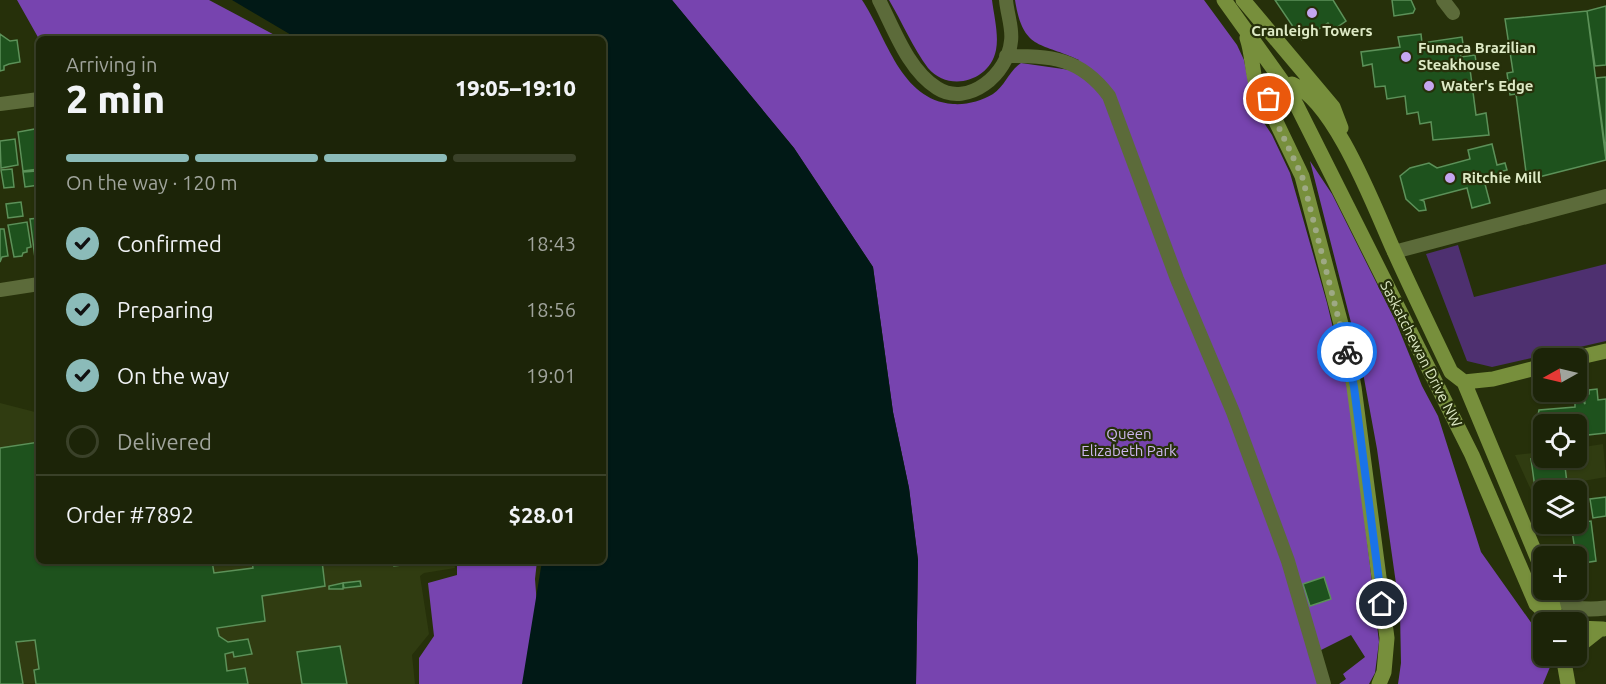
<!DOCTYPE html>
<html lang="en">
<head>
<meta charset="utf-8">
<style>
  :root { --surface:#1c2408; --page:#252c12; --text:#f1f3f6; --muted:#a0a49c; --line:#3a4129; --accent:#8bbbb9 }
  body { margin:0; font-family:Ubuntu,sans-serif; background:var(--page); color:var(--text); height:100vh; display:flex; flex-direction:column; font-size:22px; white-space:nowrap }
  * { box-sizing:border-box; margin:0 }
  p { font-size:20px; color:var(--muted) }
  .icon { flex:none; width:33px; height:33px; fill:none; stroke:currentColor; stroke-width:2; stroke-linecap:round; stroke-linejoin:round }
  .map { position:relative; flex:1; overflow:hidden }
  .details { position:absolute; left:36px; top:36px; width:570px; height:528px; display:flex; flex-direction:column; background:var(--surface); border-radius:9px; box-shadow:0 2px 4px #0004,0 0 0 2px var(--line) }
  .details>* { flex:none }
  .needle { width:39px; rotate:262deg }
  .tools { position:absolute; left:1533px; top:348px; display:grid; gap:12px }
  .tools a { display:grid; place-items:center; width:54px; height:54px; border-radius:9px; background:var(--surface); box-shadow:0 2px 4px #0004,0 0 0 2px var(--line); font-size:30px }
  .pin { position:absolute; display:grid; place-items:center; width:51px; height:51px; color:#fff; margin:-26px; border:3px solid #fff; border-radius:50%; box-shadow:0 2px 6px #0007 }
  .courier { position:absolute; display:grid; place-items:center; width:60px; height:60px; margin:-30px; border:4px solid #1a73e8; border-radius:50%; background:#fff; color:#222; box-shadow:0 2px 8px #0007 }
  .head em { font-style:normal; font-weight:800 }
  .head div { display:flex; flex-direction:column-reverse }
  .head { display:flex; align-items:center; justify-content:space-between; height:102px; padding:0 30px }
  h1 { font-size:39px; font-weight:800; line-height:45px }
  .bar { display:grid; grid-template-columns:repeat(4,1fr); gap:9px 6px; align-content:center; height:72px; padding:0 30px }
  .bar i { height:8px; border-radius:4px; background:var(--line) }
  .bar .current { background:var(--accent) }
  .bar p { grid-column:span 4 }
  .line { display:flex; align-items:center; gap:15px; padding:0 30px; border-top:2px solid var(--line) }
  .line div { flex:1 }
  ol { padding:0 30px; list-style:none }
  li { display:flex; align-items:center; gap:18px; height:66px }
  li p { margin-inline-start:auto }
  li .icon { padding:6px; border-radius:50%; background:var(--accent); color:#111; stroke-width:4 }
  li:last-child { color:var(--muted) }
  li i { width:33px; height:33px; border:3px solid var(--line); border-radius:50% }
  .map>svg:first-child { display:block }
  .built { fill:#303c11 }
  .green { fill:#4e3070 }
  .forest { fill:#7744af }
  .water { fill:#011916 }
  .building { fill:#1e521d; stroke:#5c9159; stroke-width:1.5 }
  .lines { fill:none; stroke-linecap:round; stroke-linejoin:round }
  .minor { stroke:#5c6b3a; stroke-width:14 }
  .tertiary { stroke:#5c6b3a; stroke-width:15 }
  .secondary { stroke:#778f3c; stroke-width:15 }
  .done { stroke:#9ea984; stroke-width:6; stroke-dasharray:0 10.8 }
  .route { stroke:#1a73e8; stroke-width:8 }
  .poi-dot { fill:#c5a6f0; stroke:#26300a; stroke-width:2 }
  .labels { text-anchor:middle; stroke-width:4.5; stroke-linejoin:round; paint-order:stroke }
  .poi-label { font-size:15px; font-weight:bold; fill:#deeac6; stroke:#26300a; text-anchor:start }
  .street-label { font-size:15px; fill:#deeac6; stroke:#26300a }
  .park-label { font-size:15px; fill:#cdb7ed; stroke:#26300a }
</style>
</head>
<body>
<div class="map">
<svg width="1606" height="684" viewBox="0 0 1606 684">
  <rect width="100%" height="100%" fill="#26300a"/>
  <path class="built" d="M0,403L35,412L39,410V561H454L455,568L424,573L420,576L429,634L412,655L415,684H0Z
    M1603,444L1606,477L1531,490L1515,455L1543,452L1544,458H1576L1577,448Z"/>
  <path class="green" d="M1458,245L1474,297L1606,264V341L1492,367L1467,361L1426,254Z"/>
  <path class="forest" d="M17,0H209L282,39H39Z
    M672,0H862C887,37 900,100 953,104C967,105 981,101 993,94C1005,86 1009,71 1021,63L1070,70L1079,60C1041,42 1023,51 1015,0H1204L1237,45L1244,60L1253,106L1272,135L1290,173L1327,303L1351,404L1379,642L1375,673L1369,684H1339L1346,679L1343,674L1365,657L1351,635L1315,653L1324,684H916L918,560L909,488L893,412L873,267L794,148Z
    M889,0H992C994,16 999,35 996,50C990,81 949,93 928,68C913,48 902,22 889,0Z
    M1310,161L1332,194L1396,322L1422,386L1438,416L1481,552L1542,638L1544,656H1547L1550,667L1543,684H1398L1401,663L1400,612L1377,449L1361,362Z
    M457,561H537L535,579L537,606L523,684H419V658L434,636L428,583L457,575Z"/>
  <path class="water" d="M232,0H672L794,148L873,267L893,412L909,488L918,560L916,684H522L542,561H603V39H298Z"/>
  <path class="building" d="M1275,0H1333L1346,21L1333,30L1328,23L1302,40Z
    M1392,0H1411L1415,9L1413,13L1394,16Z
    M1606,6V65L1595,66L1587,11Z
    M1587,11L1606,160L1527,180L1516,94L1510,95L1507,73L1513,72L1505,19Z
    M0,34L10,41L17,40L20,62L9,64L4,66V70L0,71Z
    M1421,34L1422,43L1462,37L1464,51H1460L1461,57L1475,55L1477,68L1470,69L1476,115L1486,113L1489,135L1433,140L1431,122L1420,124L1418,112L1407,114L1405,96L1387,99L1385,86L1375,87L1372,64L1363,66L1361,52L1400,47L1398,37Z
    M1606,77V154L1596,78Z
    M35,129L39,169L23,171L18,132Z
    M15,139L18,165L1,168L0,141Z
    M1492,144L1497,165L1505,163L1507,170L1499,172L1501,180L1485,184L1490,203L1472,208L1467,188L1421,200L1424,201L1426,210L1419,211L1406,199L1400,176L1410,168L1429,163L1437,168L1470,159L1468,150Z
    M12,169L14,187L4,188L1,170Z
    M37,171L39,185L25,187L23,172Z
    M21,202L23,216L8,218L6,204Z
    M39,218V258H35L30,219Z
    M27,222L31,247L27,248V252L23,253L22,256L14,257L8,225Z
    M0,229H4L8,256L2,257L0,262Z
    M1597,389L1598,400L1606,399V433L1588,435V438L1579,440L1576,424H1544L1543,442L1536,426L1539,410L1575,407V401H1583L1585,404L1584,395L1589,394V390Z
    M39,442V561H212L214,573L253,568L252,561H322L325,586L262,596L265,621L217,628L219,636L228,642L248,639L252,654L234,657L233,652L225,654L227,671L245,668L248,684H36L34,670L39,669L35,640L16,642L23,684H0V448Z
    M1544,457L1564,458L1567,483L1535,488L1531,459Z
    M1580,497L1581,506L1577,507L1576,516V498Z
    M1606,497V516L1593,518L1590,499Z
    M1591,521L1596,561L1577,564L1571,524Z
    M394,561H436L394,566Z
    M1324,577L1331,599L1310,606L1303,584Z
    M360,581L361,586L344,588L343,583Z
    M343,583V589H329V586Z
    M340,646L347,684H302L297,652Z"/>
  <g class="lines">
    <path class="minor" d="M879,0C894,29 908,70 937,88C968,108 1008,74 1011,41C1013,29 1007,13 1006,0
      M1443,0L1453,13
      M1006,56C1051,56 1080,57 1109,96L1177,279L1233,412L1288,561L1324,684
      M0,104L39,99
      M1394,252L1606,196
      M0,290L39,284"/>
    <path class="tertiary" d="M1551,590C1566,609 1582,611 1606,608"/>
    <path class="secondary" d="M1224,0L1285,85L1297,106L1472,455L1536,604L1556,622
      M1243,0L1333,107L1341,128
      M1247,38C1255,61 1250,89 1269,107
      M1576,358L1606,351
      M1464,382L1493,379L1544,366
      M1549,590L1557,622
      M1576,628L1603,629
      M1576,648L1600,629
      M1563,656L1568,684
      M1379,684L1384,672L1387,638L1354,387L1346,343L1302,176L1269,107V99L1277,88L1292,84C1335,101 1375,209 1394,251C1412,291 1432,332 1451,372L1464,382L1544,574"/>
  </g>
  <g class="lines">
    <path class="done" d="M1269,99V107L1302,176L1347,352"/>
    <path class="route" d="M1347,352L1354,387L1382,604"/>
  </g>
  <g class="poi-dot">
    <circle cx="1312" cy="13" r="6"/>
    <circle cx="1406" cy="57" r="6"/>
    <circle cx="1429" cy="86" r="6"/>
    <circle cx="1450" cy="178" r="6"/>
  </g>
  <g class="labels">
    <g class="poi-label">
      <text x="1312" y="36" text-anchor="middle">Cranleigh Towers</text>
      <text x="1418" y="53">Fumaca Brazilian<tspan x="1418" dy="17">Steakhouse</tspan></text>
      <text x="1441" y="91">Water's Edge</text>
      <text x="1462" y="183">Ritchie Mill</text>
    </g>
    <g class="street-label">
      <text transform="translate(1421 354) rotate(63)" y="5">Saskatchewan Drive NW</text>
    </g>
    <g class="park-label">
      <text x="1129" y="439">Queen<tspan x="1129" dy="17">Elizabeth Park</tspan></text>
    </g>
  </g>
</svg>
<div class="tools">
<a><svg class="needle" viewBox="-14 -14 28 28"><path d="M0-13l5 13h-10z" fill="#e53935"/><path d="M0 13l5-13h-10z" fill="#a0a49c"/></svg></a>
<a><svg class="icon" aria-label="locate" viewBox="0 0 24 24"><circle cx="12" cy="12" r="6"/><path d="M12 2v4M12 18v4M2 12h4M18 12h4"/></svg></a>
<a><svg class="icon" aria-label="layers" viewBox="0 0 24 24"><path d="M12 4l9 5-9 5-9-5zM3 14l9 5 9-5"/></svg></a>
<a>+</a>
<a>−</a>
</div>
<div class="pin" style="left:1269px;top:99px;background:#ea580c"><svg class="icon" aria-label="bag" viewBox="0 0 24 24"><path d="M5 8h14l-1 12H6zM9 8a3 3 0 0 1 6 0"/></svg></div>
<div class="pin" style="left:1382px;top:604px;background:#1f2937"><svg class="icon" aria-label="home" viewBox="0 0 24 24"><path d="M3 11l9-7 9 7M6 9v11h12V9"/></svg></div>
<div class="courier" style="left:1347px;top:352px"><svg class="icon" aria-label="bike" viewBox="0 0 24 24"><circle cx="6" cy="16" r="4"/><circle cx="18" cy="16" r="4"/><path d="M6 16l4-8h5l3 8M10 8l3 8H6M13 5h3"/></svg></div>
<section class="details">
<div class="head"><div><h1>2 min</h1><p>Arriving in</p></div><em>19:05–19:10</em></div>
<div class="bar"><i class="current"></i><i class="current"></i><i class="current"></i><i></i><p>On the way · 120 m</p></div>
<ol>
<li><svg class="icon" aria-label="check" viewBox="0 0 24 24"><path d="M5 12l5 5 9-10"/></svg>Confirmed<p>18:43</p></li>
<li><svg class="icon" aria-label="check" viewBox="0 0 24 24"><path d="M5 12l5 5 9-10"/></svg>Preparing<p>18:56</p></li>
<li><svg class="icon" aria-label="check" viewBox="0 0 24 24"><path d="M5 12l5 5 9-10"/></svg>On the way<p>19:01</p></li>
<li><i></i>Delivered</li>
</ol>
<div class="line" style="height:78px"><div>Order #7892</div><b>$28.01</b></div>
</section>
</div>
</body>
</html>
